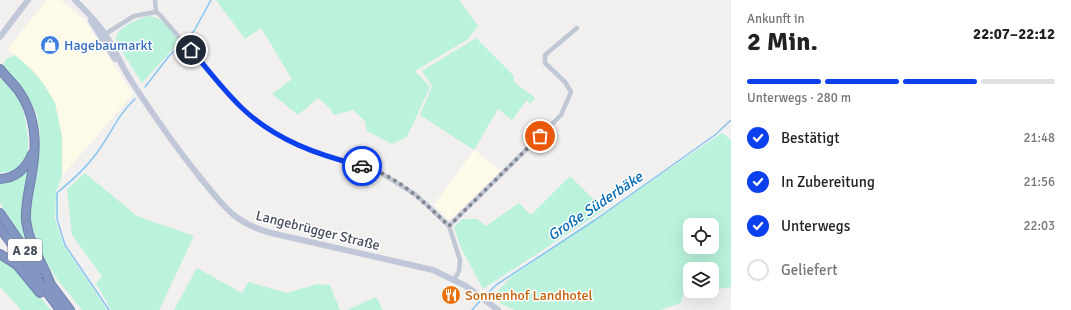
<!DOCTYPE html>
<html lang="de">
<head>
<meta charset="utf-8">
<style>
  :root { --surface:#fff; --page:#f2f2f2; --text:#222; --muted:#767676; --line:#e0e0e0; --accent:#0c40ee }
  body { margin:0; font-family:Signika,sans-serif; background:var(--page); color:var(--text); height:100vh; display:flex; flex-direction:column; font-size:15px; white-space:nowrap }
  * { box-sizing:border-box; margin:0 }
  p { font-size:13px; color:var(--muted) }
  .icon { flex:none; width:22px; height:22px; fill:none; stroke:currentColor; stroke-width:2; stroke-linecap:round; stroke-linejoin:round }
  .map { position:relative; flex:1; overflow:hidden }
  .side { display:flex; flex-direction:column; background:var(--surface); width:340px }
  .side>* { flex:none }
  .fabs { position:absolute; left:683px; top:218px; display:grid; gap:8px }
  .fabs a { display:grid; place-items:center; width:36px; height:36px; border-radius:8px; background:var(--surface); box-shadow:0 4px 16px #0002; font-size:20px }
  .pin { position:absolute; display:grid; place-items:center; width:34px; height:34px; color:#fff; margin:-17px; border:2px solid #fff; border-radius:50%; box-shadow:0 1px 4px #0007 }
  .courier { position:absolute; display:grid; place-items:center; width:40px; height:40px; margin:-20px; border:3px solid #0c40ee; border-radius:50%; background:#fff; color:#222; box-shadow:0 1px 5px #0007 }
  .head em { font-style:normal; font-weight:700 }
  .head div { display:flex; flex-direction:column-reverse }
  .head { display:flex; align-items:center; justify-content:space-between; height:68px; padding:0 16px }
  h1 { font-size:26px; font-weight:700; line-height:30px }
  .bar { display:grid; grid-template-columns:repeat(4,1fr); gap:6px 4px; align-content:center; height:48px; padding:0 16px }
  .bar i { height:5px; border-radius:3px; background:var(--line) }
  .bar .selected { background:var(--accent) }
  .bar p { grid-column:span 4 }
  ol { padding:0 16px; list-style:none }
  li { display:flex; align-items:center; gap:12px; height:44px }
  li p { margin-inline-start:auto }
  li .icon { padding:4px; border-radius:50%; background:var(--accent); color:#fff; stroke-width:4 }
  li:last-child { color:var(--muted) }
  li i { width:22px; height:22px; border:2px solid var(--line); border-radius:50% }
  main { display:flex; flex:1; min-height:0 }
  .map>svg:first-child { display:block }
  .commercial { fill:#fdfbe7 }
  .green { fill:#baf2db; fill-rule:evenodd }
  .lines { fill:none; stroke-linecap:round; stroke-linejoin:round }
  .stream { stroke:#84c5f2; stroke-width:1.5 }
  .highway-casing { stroke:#6e7fad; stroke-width:10 }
  .street { stroke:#c1c8d5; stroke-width:4.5 }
  .secondary { stroke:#c0c7d9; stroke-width:6 }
  .highway { stroke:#8395c1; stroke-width:8 }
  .done { stroke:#828691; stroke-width:4; stroke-dasharray:0 7.2 }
  .route { stroke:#0c40ee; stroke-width:5 }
  .labels { text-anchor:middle; stroke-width:3; stroke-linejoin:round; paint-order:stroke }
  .shield { fill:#fff; stroke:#7e828e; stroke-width:1 }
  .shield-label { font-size:13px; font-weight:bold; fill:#464d5e }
  .shop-label { font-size:14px; fill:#366cbe; stroke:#fff; text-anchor:start }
  .street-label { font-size:14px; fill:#464d5e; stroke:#fff }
  .food-label { font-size:14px; fill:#c56008; stroke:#fff; text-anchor:start }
  .water-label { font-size:15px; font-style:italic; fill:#026ab4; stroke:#fff }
</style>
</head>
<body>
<main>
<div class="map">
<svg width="731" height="310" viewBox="0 0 731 310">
  <rect width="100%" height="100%" fill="#f2efef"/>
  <path class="commercial" d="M47,0H61L84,19L133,94L62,176V137L55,103L15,55L7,49Z
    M474,150L501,171L449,220L434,205Z"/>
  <path class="green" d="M216,0H459L478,26L468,39L415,71L430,87L407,137L392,144L367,131L365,121L353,110L334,115L329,107L318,98L298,115L272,94L292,79L261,28L245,39Z
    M148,16C162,16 171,31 180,41L142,83L116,42V36C122,25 137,20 148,16Z
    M476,38L514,76L513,81L535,98L530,104L527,100L512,120L498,109L474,150L420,115L432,86L422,71Z
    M15,55L33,71L45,86L55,103L62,137V176L56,192L55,219L64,246L107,310H82L57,279L41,253L30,221L40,134L37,115L25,91L3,65L6,59Z
    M0,78C8,82 15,90 19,98C25,113 35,155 21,167C15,171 7,172 0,173Z
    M722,133L731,140V287L712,290V269H690V291H701L683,293L681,303L660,310H515L502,304L492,297L512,276ZM690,225H712V247H690Z
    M31,163C24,192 20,219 29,248L0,203V182Z
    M85,173L137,216L194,236L159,310H111L96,283L102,276L72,235L67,189Z
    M570,176L604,210L483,289L461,248L454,227L462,219H477L486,226L519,203L531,215Z
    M0,259C22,270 35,292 51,310H21L0,287Z
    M197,268L242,293L248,282L287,293L317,284L330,285L340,310H174Z
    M376,297L383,310H347Z"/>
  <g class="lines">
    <path class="stream" d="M187,38L194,31L211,0
      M145,87L169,56L182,43
      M484,297L496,285L595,220L715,135L731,120
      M109,310L65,245L57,219V193C71,181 85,169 96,154C110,136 118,114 135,99
      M472,310L482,299"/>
    <g class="highway-casing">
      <path id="highway" d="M0,69C5,76 12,82 18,90C34,112 37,140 33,166C31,184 25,201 26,220C29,245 43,263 51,285
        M0,179C16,178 26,169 32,154
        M0,213L39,270
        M0,228L60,310
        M0,254L17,265L40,293
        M49,282L70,310"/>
    </g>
    <path class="street" d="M155,0L156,12
      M102,36L134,16L156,12L160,15L221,86L242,108L261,124L287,140L309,150L381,173L416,195L427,205L449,226L460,260L459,271L454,280
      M449,226L561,115L571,92L565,82L545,63V55L577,28"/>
    <path class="secondary" d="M75,0C86,11 96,21 105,34C115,49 121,65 130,79C152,113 174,145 199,176C222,204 233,223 271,233L433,270L466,286L498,310
      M91,21L115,59
      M0,37L28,0"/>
    <use href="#highway" class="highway"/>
  </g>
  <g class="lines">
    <path class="done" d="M362,166C397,175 424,202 449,226L540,136"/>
    <path class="route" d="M191,50C208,69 223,90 242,108C275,140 318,155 362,166"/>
  </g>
  <defs>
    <g id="shop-disc" transform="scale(1)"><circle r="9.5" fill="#3f7fe0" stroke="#fff"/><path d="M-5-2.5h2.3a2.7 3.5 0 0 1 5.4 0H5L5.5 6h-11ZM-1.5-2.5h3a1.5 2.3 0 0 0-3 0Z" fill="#fff"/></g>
    <g id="restaurant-disc" transform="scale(1)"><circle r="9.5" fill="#e8710a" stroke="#fff"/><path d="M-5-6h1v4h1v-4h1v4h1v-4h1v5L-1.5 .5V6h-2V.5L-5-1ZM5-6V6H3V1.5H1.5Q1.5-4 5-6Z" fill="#fff"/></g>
  </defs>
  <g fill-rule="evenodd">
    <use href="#shop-disc" x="50" y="45"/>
    <use href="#restaurant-disc" x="451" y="295"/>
  </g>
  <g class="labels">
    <rect class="shield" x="8" y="239" width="34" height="22" rx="3"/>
    <g class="shield-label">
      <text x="25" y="255">A 28</text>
    </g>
    <g class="shop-label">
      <text x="64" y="50">Hagebaumarkt</text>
    </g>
    <g class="street-label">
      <text transform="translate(318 230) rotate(14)" y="5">Langebrügger Straße</text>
    </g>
    <g class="food-label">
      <text x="465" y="300">Sonnenhof Landhotel</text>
    </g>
    <g class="water-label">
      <text transform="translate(595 206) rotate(-34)" y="5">Große Süderbäke</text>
    </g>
  </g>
</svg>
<div class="fabs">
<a><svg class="icon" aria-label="locate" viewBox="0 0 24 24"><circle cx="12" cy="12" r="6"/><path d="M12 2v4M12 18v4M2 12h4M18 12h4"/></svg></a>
<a><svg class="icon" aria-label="layers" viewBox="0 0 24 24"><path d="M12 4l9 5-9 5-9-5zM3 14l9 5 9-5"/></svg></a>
</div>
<div class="pin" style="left:540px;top:136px;background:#ea580c"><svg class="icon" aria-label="bag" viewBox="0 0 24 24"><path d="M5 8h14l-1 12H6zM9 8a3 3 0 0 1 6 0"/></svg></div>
<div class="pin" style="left:191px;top:50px;background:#1f2937"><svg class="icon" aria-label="home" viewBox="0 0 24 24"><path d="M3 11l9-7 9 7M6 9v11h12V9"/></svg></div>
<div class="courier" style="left:362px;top:166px"><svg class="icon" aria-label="car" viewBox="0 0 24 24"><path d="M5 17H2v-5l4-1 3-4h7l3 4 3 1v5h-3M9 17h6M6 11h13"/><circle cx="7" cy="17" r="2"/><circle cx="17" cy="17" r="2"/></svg></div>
</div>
<section class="side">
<div class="head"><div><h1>2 Min.</h1><p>Ankunft in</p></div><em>22:07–22:12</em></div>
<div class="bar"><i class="selected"></i><i class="selected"></i><i class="selected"></i><i></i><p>Unterwegs · 280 m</p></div>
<ol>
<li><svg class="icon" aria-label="check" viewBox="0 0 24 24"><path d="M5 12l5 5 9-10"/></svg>Bestätigt<p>21:48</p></li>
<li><svg class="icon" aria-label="check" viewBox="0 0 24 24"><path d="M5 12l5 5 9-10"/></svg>In Zubereitung<p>21:56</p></li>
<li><svg class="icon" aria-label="check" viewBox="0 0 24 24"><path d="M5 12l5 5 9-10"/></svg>Unterwegs<p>22:03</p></li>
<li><i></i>Geliefert</li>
</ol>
</section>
</main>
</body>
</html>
